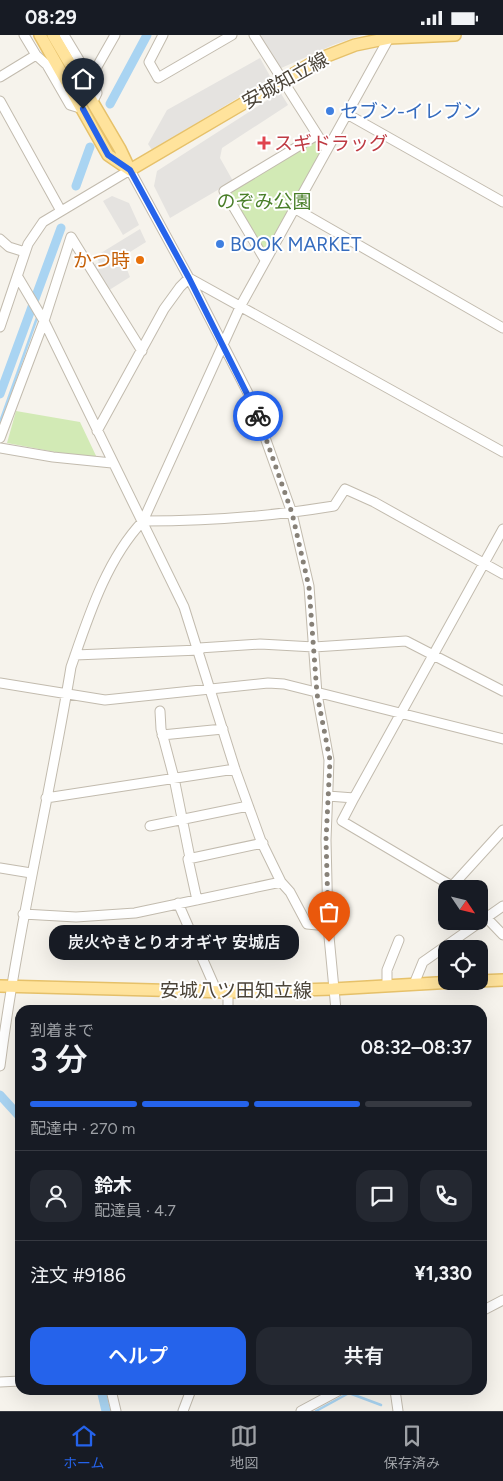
<!DOCTYPE html>
<html lang="ja">
<head>
<meta charset="utf-8">
<style>
  :root { --surface:#171b24; --page:#242831; --text:#f1f3f6; --muted:#9ea1a6; --line:#363941; --accent:#2563eb }
  body { margin:0; font-family:Figtree,"Noto Sans JP",sans-serif; background:var(--page); color:var(--text); height:100vh; display:flex; flex-direction:column; font-size:19px; white-space:nowrap }
  * { box-sizing:border-box; margin:0 }
  p { font-size:16px; color:var(--muted) }
  .icon { flex:none; width:28px; height:28px; fill:none; stroke:currentColor; stroke-width:2; stroke-linecap:round; stroke-linejoin:round }
  .map { position:relative; flex:1; overflow:hidden }
  .side { position:absolute; left:15px; top:970px; width:472px; height:390px; display:flex; flex-direction:column; background:var(--surface); border-radius:15px; box-shadow:0 5px 20px #0002 }
  .side>* { flex:none }
  .needle { width:32px; rotate:125deg }
  .controls { position:absolute; left:438px; top:845px; display:grid; gap:10px }
  .controls a { display:grid; place-items:center; width:50px; height:50px; border-radius:10px; background:var(--surface); box-shadow:0 5px 20px #0002; font-size:25px }
  .pin { position:absolute; display:grid; place-items:center; width:42px; height:42px; color:#fff; margin:-51px -21px; border-radius:50% 50% 50% 0; rotate:-45deg; box-shadow:0 0 5px #0007 }
  .pin .icon { rotate:45deg }
  .courier { position:absolute; display:grid; place-items:center; width:50px; height:50px; margin:-25px; border:4px solid #2563eb; border-radius:50%; background:#fff; color:#222; box-shadow:0 1px 6px #0007 }
  .bubble { position:absolute; height:35px; border-radius:15px; background:var(--surface); box-shadow:0 5px 20px #0002; font-size:16px; font-weight:600; line-height:35px; text-align:center }
  .overview em { font-style:normal; font-weight:600 }
  .overview div { display:flex; flex-direction:column-reverse }
  .overview { display:flex; align-items:center; justify-content:space-between; height:85px; padding:0 15px }
  h1 { font-size:32px; font-weight:600; line-height:38px }
  .bar { display:grid; grid-template-columns:repeat(4,1fr); gap:8px 5px; align-content:center; height:60px; padding:0 15px }
  .bar i { height:6px; border-radius:4px; background:var(--line) }
  .bar .selected { background:var(--accent) }
  .bar p { grid-column:span 4 }
  .line { display:flex; align-items:center; gap:12px; padding:0 15px; border-top:1px solid var(--line) }
  .line div { flex:1 }
  .round { display:grid; place-items:center; flex:none; width:52px; height:52px; border-radius:15px; background:var(--page) }
  .action { display:flex; gap:10px; margin-top:auto; padding:10px 15px }
  .action a { flex:1; height:58px; border-radius:15px; background:var(--accent); color:#fff; font-size:20px; font-weight:600; line-height:58px; text-align:center }
  .action a+a { background:var(--page); color:var(--text) }
  .status { display:flex; justify-content:space-between; align-items:center; height:35px; padding:0 25px; background:var(--surface); direction:ltr }
  .status svg { height:14px; fill:currentColor }
  .menu { display:flex; justify-content:space-around; align-items:center; height:70px; border-top:1px solid var(--line); background:var(--surface); font-size:14px; color:var(--muted) }
  .menu a { display:grid; justify-items:center; gap:2px }
  .menu .selected { color:var(--accent) }
  .map>svg:first-child { display:block }
  .green { fill:#d2eab5 }
  .parking { fill:#e5e3e0 }
  .lines { fill:none; stroke-linecap:round; stroke-linejoin:round }
  .stream { stroke:#a9d4f2; stroke-width:2.5 }
  .canal { stroke:#a9d4f2; stroke-width:9 }
  .minor-casing { stroke:#c2bbae; stroke-width:11 }
  .major-casing { stroke:#e6c16a; stroke-width:14 }
  .minor { stroke:#fff; stroke-width:9 }
  .major { stroke:#ffe39c; stroke-width:11 }
  .done { stroke:#878178; stroke-width:5; stroke-dasharray:0 9 }
  .route { stroke:#2563eb; stroke-width:6 }
  .shop-dot { fill:#3f7fe0; stroke:#fff; stroke-width:2 }
  .health-dot { fill:#e0444e; stroke:#fff; stroke-width:2 }
  .food-dot { fill:#e8710a; stroke:#fff; stroke-width:2 }
  .labels { text-anchor:middle; stroke-width:4; stroke-linejoin:round; paint-order:stroke }
  .street-label { font-size:19px; fill:#4b4439; stroke:#fff }
  .shop-label { font-size:19px; fill:#366cbe; stroke:#fff; text-anchor:start }
  .health-label { font-size:19px; fill:#be3a42; stroke:#fff; text-anchor:start }
  .park-label { font-size:19px; fill:#4a7f2a; stroke:#fff }
  .food-label { font-size:19px; fill:#c56008; stroke:#fff; text-anchor:end }
</style>
</head>
<body>
<div class="status"><b>08:29</b><svg viewBox="0 0 49 12"><path d="M0 12V9h3v3zM5 12V6h3v6zM10 12V3h3v9zM15 12V0h3v12zM26 1h20v11H26zM47 4h2v5h-2z"/></svg></div>
<div class="map">
<svg width="503" height="1376" viewBox="0 0 503 1376">
  <rect width="100%" height="100%" fill="#f6f3ec"/>
  <path class="green" d="M313,107L318,108L321,118L267,217L263,216L230,161L232,154Z
    M16,376L80,387L98,425L7,408Z"/>
  <path class="parking" d="M259,0H362L333,10L279,34Z
    M260,23L271,43L152,115L148,109L167,75Z
    M280,57L288,70L222,113L220,123L233,146L170,183L154,151L157,136Z
    M112,161L129,168L139,190L123,200L103,166Z
    M140,194L146,207L122,222L130,242L106,257L92,231L99,227L96,221Z"/>
  <g class="lines">
    <path class="stream" d="M0,387L38,280
      M316,1376L349,1358L381,1370"/>
    <path class="canal" d="M110,69L147,0
      M76,151L90,112
      M0,359L61,193
      M0,1060L20,1082
      M101,1355L106,1376"/>
    <g class="minor-casing">
      <path id="minor" d="M24,0L36,20L47,30L70,70L83,74
        M64,0L96,53L97,58L93,66
        M163,0L149,27L158,43L232,0
        M254,0L327,115
        M0,42L36,20
        M90,44L115,0
        M0,66L61,176
        M347,79L503,167
        M294,173L503,293
        M0,204L9,212L25,217
        M265,225L224,156L317,100
        M18,242L44,286L184,572L235,734L261,806L281,847L290,857L307,889L328,891
        M0,292L28,209L43,187L130,135L189,243L252,366L292,478L309,551L317,659L329,725L326,805L328,891L336,975
        M97,396L164,274L180,252L189,243L503,417
        M0,403L44,286L71,202L142,316
        M0,413L53,422L112,428
        M143,486C211,486 268,482 334,471L345,454L374,467L503,539
        M199,613L260,609L314,612L406,606L503,656
        M75,620L200,615
        M0,648L105,665L268,648L284,649L503,704
        M160,676L161,694L174,743L190,823
        M162,700L223,694
        M328,761L354,763L503,494
        M46,763L235,734
        M354,763L342,786L457,854
        M150,791L248,771
        M0,833L31,838
        M453,850L503,795
        M197,865L188,824L263,808
        M178,868L217,957
        M479,875L503,900
        M23,879L76,882L135,878L281,847
        M414,949L423,927L503,871
        M387,951V935L399,905
        M228,975V957
        M0,1031C17,897 49,766 71,632C88,583 106,525 143,486L241,270L389,3
        M482,1276L503,1265
        M0,1347L20,1346
        M111,1355L116,1376
        M395,1355L398,1376
        M183,1376L191,1355
        M301,1376L340,1355"/>
    </g>
    <g class="major-casing">
      <path id="major" d="M40,0L108,120L130,135
        M53,0L120,114L129,133
        M130,135L319,24L355,10L389,3L455,0
        M479,946L503,945
        M0,951L228,957L333,954L471,946"/>
    </g>
    <use href="#minor" class="minor"/>
    <use href="#major" class="major"/>
  </g>
  <g class="lines">
    <path class="done" d="M258,381L292,478L309,552L317,659L330,725L326,805L329,907"/>
    <path class="route" d="M83,74L108,120L130,135L189,243L258,381"/>
  </g>
  <g class="shop-dot">
    <circle cx="330" cy="76" r="5"/>
    <circle cx="220" cy="209" r="5"/>
  </g>
  <path class="health-dot" d="M261.5 100.5h5v5h5v5h-5v5h-5v-5h-5v-5h5z"/>
  <circle class="food-dot" cx="140" cy="225" r="5"/>
  <g class="labels">
    <g class="street-label">
      <text transform="translate(285 45) rotate(-29)" y="7">安城知立線</text>
      <text x="236" y="962">安城八ツ田知立線</text>
    </g>
    <g class="shop-label">
      <text x="340" y="83">セブン-イレブン</text>
      <text x="230" y="216">BOOK MARKET</text>
    </g>
    <g class="health-label">
      <text x="274" y="115">スギドラッグ</text>
    </g>
    <g class="park-label">
      <text x="264" y="173">のぞみ公園</text>
    </g>
    <g class="food-label">
      <text x="130" y="232">かつ時</text>
    </g>
  </g>
</svg>
<div class="controls">
<a><svg class="needle" viewBox="-14 -14 28 28"><path d="M0-13l5 13h-10z" fill="#e53935"/><path d="M0 13l5-13h-10z" fill="#9ea1a6"/></svg></a>
<a><svg class="icon" aria-label="locate" viewBox="0 0 24 24"><circle cx="12" cy="12" r="6"/><path d="M12 2v4M12 18v4M2 12h4M18 12h4"/></svg></a>
</div>
<div class="pin" style="left:329px;top:907px;background:#ea580c"><svg class="icon" aria-label="bag" viewBox="0 0 24 24"><path d="M5 8h14l-1 12H6zM9 8a3 3 0 0 1 6 0"/></svg></div>
<div class="pin" style="left:83px;top:74px;background:#1f2937"><svg class="icon" aria-label="home" viewBox="0 0 24 24"><path d="M3 11l9-7 9 7M6 9v11h12V9"/></svg></div>
<div class="courier" style="left:258px;top:381px"><svg class="icon" aria-label="bike" viewBox="0 0 24 24"><circle cx="6" cy="16" r="4"/><circle cx="18" cy="16" r="4"/><path d="M6 16l4-8h5l3 8M10 8l3 8H6M13 5h3"/></svg></div>
<div class="bubble" style="left:49px;top:890px;width:250px">炭火やきとりオオギヤ 安城店</div>
<section class="side">
<div class="overview"><div><h1>3 分</h1><p>到着まで</p></div><em>08:32–08:37</em></div>
<div class="bar"><i class="selected"></i><i class="selected"></i><i class="selected"></i><i></i><p>配達中 · 270 m</p></div>
<div class="line" style="height:90px"><a class="round"><svg class="icon" aria-label="person" viewBox="0 0 24 24"><circle cx="12" cy="8" r="4"/><path d="M4 21q1-7 8-7t8 7"/></svg></a><div><b>鈴木</b><p>配達員 · 4.7</p></div><a class="round"><svg class="icon" aria-label="chat" viewBox="0 0 24 24"><path d="M4 5h16v11H9l-5 4z"/></svg></a><a class="round"><svg class="icon" aria-label="phone" viewBox="0 0 24 24"><path d="M5 4h4l2 5-3 2q2 4 5 5l2-3 5 2v4C11 20 4 13 5 4z"/></svg></a></div>
<div class="line" style="height:65px"><div>注文 #9186</div><b>¥1,330</b></div>
<div class="action"><a>ヘルプ</a><a>共有</a></div>
</section>
</div>
<nav class="menu">
<a class="selected"><svg class="icon" aria-label="home" viewBox="0 0 24 24"><path d="M3 11l9-7 9 7M6 9v11h12V9"/></svg>ホーム</a>
<a><svg class="icon" aria-label="map" viewBox="0 0 24 24"><path d="M3 6l6-2 6 2 6-2v14l-6 2-6-2-6 2zM9 4v14M15 6v14"/></svg>地図</a>
<a><svg class="icon" aria-label="saved" viewBox="0 0 24 24"><path d="M7 4h10v16l-5-4-5 4z"/></svg>保存済み</a>
</nav>
</body>
</html>
